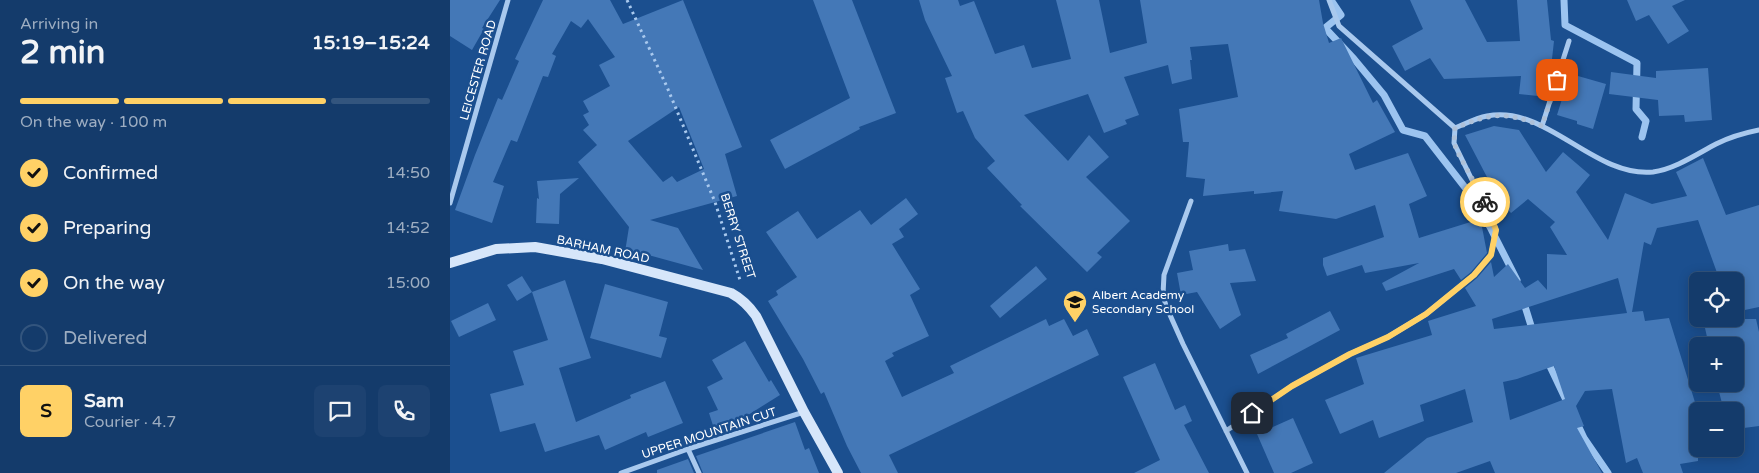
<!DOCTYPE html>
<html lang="en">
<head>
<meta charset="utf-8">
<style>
  :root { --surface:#143b6b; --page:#1d4271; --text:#f1f3f6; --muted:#9dadc1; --line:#33557e; --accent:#ffd166 }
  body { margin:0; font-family:"Varela Round",sans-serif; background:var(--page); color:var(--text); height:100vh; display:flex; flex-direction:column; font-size:19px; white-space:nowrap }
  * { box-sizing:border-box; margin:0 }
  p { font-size:16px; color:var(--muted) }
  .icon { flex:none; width:28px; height:28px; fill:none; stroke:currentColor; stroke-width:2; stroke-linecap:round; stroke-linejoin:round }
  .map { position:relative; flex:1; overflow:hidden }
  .panel { display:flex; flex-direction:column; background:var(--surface); width:450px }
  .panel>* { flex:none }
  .tools { position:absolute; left:1239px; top:272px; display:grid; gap:10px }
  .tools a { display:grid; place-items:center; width:55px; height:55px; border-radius:8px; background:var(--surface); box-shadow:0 2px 12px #0003,0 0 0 1px var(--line); font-size:25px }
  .pin { position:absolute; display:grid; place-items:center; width:42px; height:42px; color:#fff; margin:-21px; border-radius:10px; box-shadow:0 2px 8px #0006 }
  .courier { position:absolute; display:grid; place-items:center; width:50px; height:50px; margin:-25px; border:4px solid #ffd166; border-radius:50%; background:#fff; color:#222; box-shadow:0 1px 6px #0007 }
  .overview em { font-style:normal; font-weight:700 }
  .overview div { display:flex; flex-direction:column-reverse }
  .overview { display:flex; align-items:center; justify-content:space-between; height:85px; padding:0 20px }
  h1 { font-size:32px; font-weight:700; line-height:38px }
  .bar { display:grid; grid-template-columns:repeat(4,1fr); gap:8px 5px; align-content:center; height:60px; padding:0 20px }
  .bar i { height:6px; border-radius:4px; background:var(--line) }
  .bar .selected { background:var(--accent) }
  .bar p { grid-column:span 4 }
  .line { display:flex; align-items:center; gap:12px; padding:0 20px; border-top:1px solid var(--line) }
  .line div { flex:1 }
  .round { display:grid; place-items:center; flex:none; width:52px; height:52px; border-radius:8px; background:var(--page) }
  ol { padding:0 20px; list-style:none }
  li { display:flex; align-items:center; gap:15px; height:55px }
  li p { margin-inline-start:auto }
  li .icon { padding:5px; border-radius:50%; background:var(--accent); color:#111; stroke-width:4 }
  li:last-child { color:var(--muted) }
  li i { width:28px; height:28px; border:2px solid var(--line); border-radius:50% }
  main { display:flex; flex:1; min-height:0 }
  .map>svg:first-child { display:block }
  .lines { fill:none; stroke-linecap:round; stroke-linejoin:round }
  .stream { stroke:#9cc4f0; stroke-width:7 }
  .building { fill:#4478b7; fill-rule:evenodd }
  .path { stroke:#a9c9ee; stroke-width:3; stroke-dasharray:2.5 4; stroke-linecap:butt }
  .street { stroke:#a9c9ee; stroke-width:5 }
  .secondary { stroke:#d6e6fa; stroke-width:10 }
  .done { stroke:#afc1d8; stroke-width:5; stroke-dasharray:0 9 }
  .route { stroke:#ffd166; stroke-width:6 }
  .labels { text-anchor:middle; stroke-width:5; stroke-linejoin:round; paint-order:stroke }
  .street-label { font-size:12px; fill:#fff; stroke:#1b4f8f }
  .poi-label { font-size:12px; fill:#fff; stroke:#1b4f8f; text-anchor:start }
</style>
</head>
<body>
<main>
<section class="panel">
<div class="overview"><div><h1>2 min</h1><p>Arriving in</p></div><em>15:19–15:24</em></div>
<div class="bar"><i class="selected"></i><i class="selected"></i><i class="selected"></i><i></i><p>On the way · 100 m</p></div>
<ol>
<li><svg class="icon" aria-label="check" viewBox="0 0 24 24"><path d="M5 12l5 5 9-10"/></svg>Confirmed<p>14:50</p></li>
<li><svg class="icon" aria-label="check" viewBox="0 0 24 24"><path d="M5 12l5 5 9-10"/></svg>Preparing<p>14:52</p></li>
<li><svg class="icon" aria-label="check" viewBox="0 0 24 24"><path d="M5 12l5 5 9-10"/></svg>On the way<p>15:00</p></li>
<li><i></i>Delivered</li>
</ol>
<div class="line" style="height:90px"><b class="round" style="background:var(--accent);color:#111">S</b><div><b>Sam</b><p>Courier · 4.7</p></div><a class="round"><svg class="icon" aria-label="chat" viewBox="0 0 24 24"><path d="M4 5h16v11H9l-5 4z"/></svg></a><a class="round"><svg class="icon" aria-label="phone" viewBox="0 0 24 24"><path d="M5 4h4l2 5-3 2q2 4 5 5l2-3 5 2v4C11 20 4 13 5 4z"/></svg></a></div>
</section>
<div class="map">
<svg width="1309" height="473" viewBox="0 0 1309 473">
  <rect width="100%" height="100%" fill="#1b4f8f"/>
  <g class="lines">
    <path class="stream" d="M881,0L891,15L875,28L904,59L934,95L953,130L975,136L1017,190L1040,227L1067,280
      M1114,0L1115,25L1187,63L1186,109L1196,121L1192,137
      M1073,300L1083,332
      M1097,360L1116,400
      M1126,421L1134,438L1158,473"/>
  </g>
  <path class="building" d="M0,0H50L32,28L34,29L22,50L0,36Z
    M93,0H160L173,24L233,0L292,147L275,154L287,196L200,220L228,228L253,270L202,256L175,252L179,227L128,162L147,145L133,130L139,125L133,115L139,112L133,101L160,86L149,65L165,57L138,19L131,28L121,21L102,54L106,56L98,77L93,76L67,142L61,140L43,182L54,186L42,223L5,210L25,155L48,98L52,100L69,61L65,59ZM229,107L254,169L227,182L222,176L213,182L178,141Z
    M363,0H402L446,113L409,127L410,129L335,169L320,140L400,98Z
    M469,0H508L510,6L524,1L545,54L574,45L582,68L621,59L606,0H649L660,53L697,43L690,0H869L873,23L879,43L891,38L923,103L927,100L945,132L899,154L905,170L958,153L977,196L959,204L969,238L1027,220L1032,227L1037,253L1021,272L1011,280L1004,269L936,291L932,283L969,263L915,273L912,265L877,276L873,265V258L934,237L925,205L886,219L829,211L833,191L804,194V191L753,196L755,179L736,177L739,142H733L729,109L788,97L778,44L740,47L742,60H740L742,79L722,84L718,65L674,77L689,115L675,120L677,124L654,133L638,94L574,115L618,161L639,135L659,157L636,177L680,221L647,253L652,257L637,272L570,206L572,205L537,168L545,161L525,138L513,111L507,113L495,78L502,76L475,20Z
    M960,0H1015L1037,42L1070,41L1067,0H1097L1101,40L1104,41L1101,68L1105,69L1097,97L1069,94L1071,76L994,79L980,58L955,71L942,46L973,29Z
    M1177,0H1235L1222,6L1239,31L1218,44L1199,15L1186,21Z
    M1258,68L1262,120L1235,122L1234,115L1209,116L1208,100L1159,94L1161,72L1206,78V71Z
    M1114,72L1156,84L1143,129L1127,124V121L1107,115L1112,99L1105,98Z
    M1044,126L1069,130L1096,172L1113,152L1140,175L1126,192L1158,240L1175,193L1202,204L1237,196L1226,172L1253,158L1276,215L1309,205V307L1290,311L1285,299V281H1270L1248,220L1207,228L1201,245L1194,242L1182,312L1193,311L1195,321L1219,318L1248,412V461L1230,464L1233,473H1193L1187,458L1176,463L1162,389L1135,391L1126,406L1134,426L1127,428L1152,473H1045L1040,461L1006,473H934L977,438L1023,422L1015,389L970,405L974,421L929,438L923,420L890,434L875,400L914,384L906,358L982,335L978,321L1026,306L1015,288L1027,278L1041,262L1044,277L1058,264L1075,288L1088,280L1097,290V254L1117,255L1100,227L1105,222L1078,199L1061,213L1049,200L1015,135ZM1168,278L1177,313L1044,329L1042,319ZM1104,366L1115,399L1060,420L1053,382L1067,379Z
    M129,178L110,194L109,224L86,223L87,198L89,199L87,181Z
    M456,198L468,214L449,229L454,237L442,244L470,289L460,295L479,336L442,353L444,356L435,361L452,397L504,373L500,366L596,319L599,326L614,319L623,336L637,329L649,355L439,455L448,473H411L397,446L374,392L371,394L353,359L318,301L328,295L326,291L347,277L316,232L348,211L367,239L410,210L421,225Z
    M778,244L779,251L795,249L806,281L780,283L791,315L770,329L747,292L731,295L727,273L743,270L739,251Z
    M586,266L597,279L550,318L540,306Z
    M72,276L82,292L115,280L141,358L109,368L126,422L181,398L180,395L215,381L233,423L198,437L196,432L155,450L149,435L95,452L85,423L50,432L40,394L74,385L63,351L98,340L82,292L67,301L57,285Z
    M155,284L218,302L209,336L217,338L211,358L140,338Z
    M38,303L46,320L9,337L1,321Z
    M880,311L890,330L808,374L800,355L838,338L836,334Z
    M1253,319H1306L1309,332V426L1286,429L1285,411H1274L1267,384H1285V346H1259Z
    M295,341L319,382L321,380L330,395L266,435L259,413L268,410L257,387L273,379L262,360Z
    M705,363L725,410L735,405L742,421L734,425L759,473H684L710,460L673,377Z
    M843,418L863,463L841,473H824L807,434Z
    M345,422L355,450L359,448L369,473H253L246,456Z
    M238,459L244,473H207V470Z"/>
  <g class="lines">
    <path class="path" d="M177,0L217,87L265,202L290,280"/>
    <path class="street" d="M879,0L889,26L1005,128
      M1092,126L1119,41
      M1005,128C1015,124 1026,118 1037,116C1096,104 1144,178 1203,172C1225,169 1247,154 1266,144C1280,137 1294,133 1309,130
      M741,201L714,275L713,294L716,306L733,344L797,473
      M0,203L58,0
      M776,431L842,386L900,354L938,337L976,314L1024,275L1041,255L1046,230L1039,209L1023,182L1004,143L1005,128
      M238,449L249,473
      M171,473L238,449L354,412"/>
    <path class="secondary" d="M0,263L46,249L85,247L152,259L281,293C292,299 299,306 306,316L354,412L388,473"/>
  </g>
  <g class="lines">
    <path class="done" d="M1035,202L1008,153L1004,143L1005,128C1043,113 1053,111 1092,126L1107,80"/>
    <path class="route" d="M802,413L842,386L900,354L938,337L976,314L1024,275L1041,255L1046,230L1035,202"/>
  </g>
  <defs>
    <g id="school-pin" transform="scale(1.25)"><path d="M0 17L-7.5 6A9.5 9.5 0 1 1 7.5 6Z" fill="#ffd166" stroke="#1b4f8f"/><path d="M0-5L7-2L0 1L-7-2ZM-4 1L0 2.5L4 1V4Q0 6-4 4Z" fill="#111"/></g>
  </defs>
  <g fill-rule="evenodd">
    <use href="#school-pin" x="625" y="302"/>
  </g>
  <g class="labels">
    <g class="street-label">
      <text transform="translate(28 70) rotate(-74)" y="4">LEICESTER ROAD</text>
      <text transform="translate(288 236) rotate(72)" y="4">BERRY STREET</text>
      <text transform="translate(153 249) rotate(12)" y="4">BARHAM ROAD</text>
      <text transform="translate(259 433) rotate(-18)" y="4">UPPER MOUNTAIN CUT</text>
    </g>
    <g class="poi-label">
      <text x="642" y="299">Albert Academy<tspan x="642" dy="14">Secondary School</tspan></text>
    </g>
  </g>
</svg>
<div class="tools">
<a><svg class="icon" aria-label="locate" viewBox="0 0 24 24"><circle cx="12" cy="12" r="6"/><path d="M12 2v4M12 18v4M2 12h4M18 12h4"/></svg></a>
<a>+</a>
<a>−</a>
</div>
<div class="pin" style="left:1107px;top:80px;background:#ea580c"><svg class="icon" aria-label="bag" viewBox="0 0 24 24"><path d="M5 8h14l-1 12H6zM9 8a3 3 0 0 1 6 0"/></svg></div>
<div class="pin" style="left:802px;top:413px;background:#1f2937"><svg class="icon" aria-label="home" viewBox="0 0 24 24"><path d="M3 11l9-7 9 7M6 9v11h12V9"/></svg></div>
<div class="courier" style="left:1035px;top:202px"><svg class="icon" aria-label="bike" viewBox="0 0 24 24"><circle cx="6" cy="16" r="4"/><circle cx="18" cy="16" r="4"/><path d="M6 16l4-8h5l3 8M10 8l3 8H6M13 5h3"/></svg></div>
</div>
</main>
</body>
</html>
